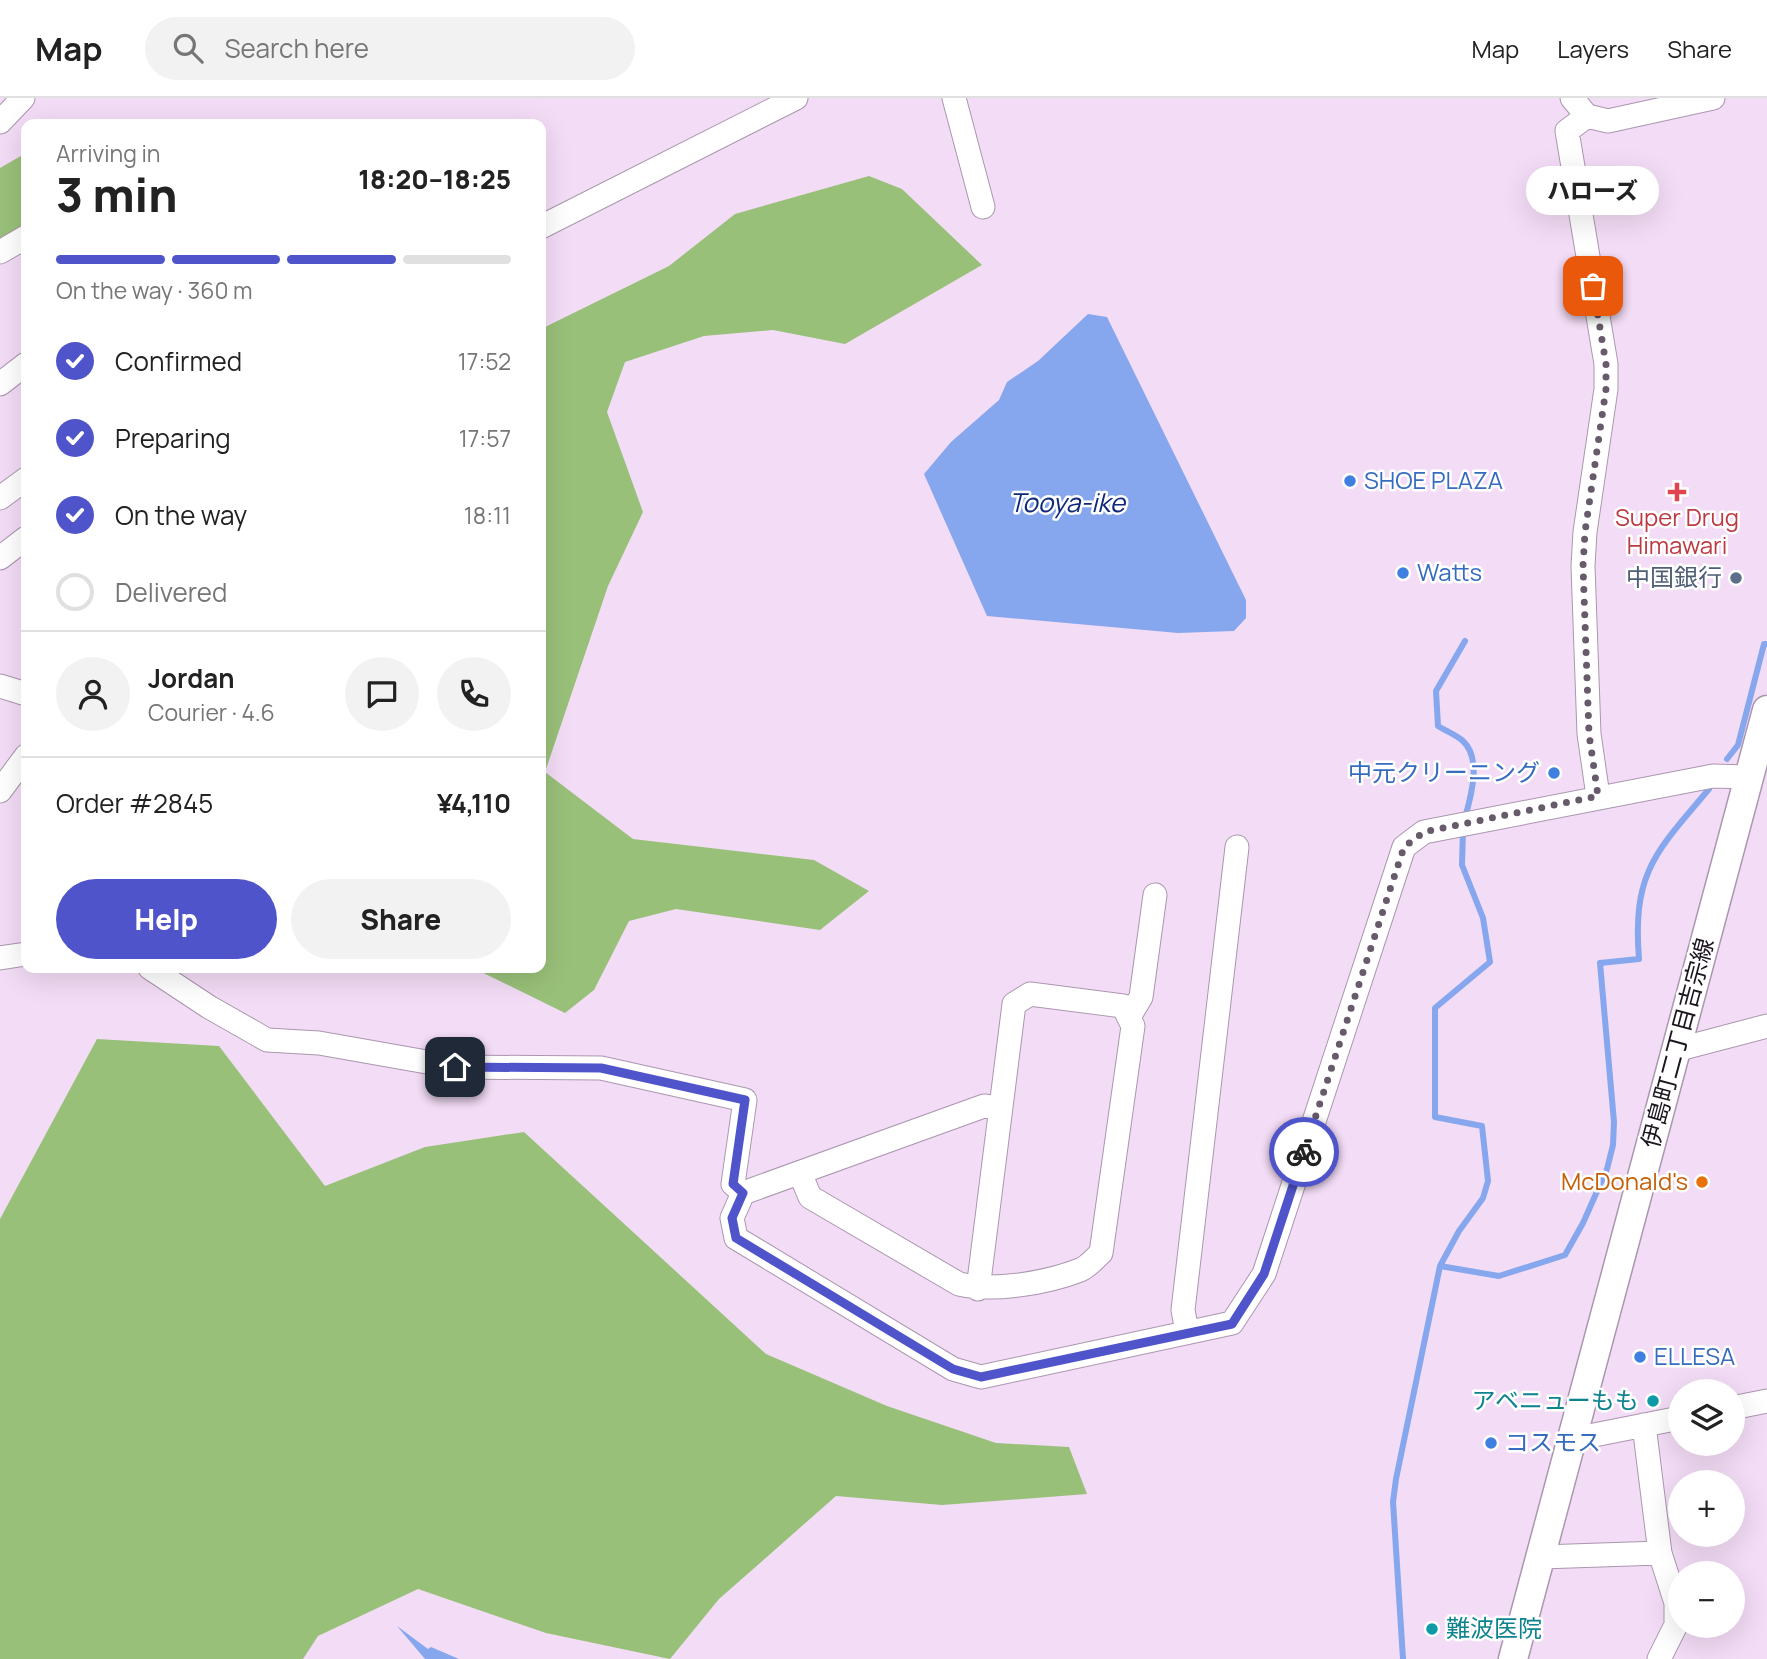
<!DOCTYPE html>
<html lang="en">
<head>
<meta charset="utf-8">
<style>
  :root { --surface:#fff; --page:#f2f2f2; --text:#222; --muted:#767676; --line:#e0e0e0; --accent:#4f54ca }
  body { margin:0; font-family:Manrope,"Noto Sans JP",sans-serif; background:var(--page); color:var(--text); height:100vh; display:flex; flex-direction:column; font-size:26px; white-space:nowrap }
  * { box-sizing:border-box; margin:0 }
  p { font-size:23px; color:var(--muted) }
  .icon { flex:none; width:38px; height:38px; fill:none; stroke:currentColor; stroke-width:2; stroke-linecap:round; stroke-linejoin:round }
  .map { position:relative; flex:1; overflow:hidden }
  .details { position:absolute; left:21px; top:21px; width:525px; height:854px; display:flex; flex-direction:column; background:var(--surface); border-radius:14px; box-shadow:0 7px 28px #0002 }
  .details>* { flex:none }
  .buttons { position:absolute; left:1668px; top:1281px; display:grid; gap:14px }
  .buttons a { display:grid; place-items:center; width:77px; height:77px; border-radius:50%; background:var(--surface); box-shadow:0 7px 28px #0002; font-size:35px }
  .pin { position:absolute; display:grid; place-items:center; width:60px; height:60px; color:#fff; margin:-30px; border-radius:14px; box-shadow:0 4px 10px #0006 }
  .courier { position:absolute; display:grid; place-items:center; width:70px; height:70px; margin:-35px; border:5px solid #4f54ca; border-radius:50%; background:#fff; color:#222; box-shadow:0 2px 9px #0007 }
  .bubble { position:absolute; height:49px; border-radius:24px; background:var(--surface); box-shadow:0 7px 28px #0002; font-size:23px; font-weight:800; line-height:49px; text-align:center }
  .overview em { font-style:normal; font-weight:800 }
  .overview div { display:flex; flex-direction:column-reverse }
  .overview { display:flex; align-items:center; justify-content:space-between; height:119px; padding:0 35px }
  h1 { font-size:46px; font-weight:800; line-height:52px }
  .bar { display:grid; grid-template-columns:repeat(4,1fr); gap:10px 7px; align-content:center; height:84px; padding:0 35px }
  .bar i { height:9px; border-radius:5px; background:var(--line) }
  .bar .active { background:var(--accent) }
  .bar p { grid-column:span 4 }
  .line { display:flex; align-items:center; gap:18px; padding:0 35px; border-top:2px solid var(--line) }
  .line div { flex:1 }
  .round { display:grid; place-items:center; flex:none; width:74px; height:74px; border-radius:37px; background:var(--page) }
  ol { padding:0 35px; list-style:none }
  li { display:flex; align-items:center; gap:21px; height:77px }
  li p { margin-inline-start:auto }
  li .icon { padding:7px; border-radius:50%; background:var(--accent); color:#fff; stroke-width:4 }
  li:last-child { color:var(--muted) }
  li i { width:38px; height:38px; border:4px solid var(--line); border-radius:50% }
  .button { display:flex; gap:14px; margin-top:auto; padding:14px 35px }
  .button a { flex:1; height:80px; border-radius:42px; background:var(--accent); color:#fff; font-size:28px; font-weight:800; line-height:80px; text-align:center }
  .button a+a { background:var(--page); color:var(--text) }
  header { display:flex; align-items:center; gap:42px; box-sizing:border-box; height:98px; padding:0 35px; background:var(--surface); border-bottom:2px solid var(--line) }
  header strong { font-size:33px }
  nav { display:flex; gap:38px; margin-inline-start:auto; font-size:24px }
  .search { width:490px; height:63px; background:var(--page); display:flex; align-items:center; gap:18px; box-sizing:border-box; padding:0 24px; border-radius:38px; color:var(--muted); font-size:26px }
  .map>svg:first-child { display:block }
  .green { fill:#99c079 }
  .water { fill:#86a7ee }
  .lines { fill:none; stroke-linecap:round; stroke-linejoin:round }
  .stream { stroke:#86a7ee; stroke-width:6 }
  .minor-casing { stroke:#ab96af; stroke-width:25 }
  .tertiary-casing { stroke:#ab96af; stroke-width:31 }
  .minor { stroke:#fff; stroke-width:23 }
  .tertiary { stroke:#fff; stroke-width:28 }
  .done { stroke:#675a6a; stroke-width:7; stroke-dasharray:0 12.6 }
  .route { stroke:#4f54ca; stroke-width:9 }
  .shop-dot { fill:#3f7fe0; stroke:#fff; stroke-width:2.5 }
  .health-dot { fill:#e0444e; stroke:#fff; stroke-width:2.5 }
  .service-dot { fill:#5c6f8a; stroke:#fff; stroke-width:2.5 }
  .food-dot { fill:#e8710a; stroke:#fff; stroke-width:2.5 }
  .culture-dot { fill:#0f9aa8; stroke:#fff; stroke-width:2.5 }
  .labels { text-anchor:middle; stroke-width:5; stroke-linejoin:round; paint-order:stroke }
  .shop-label { font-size:24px; fill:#366cbe; stroke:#fff; text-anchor:start }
  .health-label { font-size:24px; fill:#be3a42; stroke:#fff }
  .service-label { font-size:24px; fill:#4e5e75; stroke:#fff; text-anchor:end }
  .street-label { font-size:24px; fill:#1c141e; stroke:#fff }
  .food-label { font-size:24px; fill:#c56008; stroke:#fff; text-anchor:end }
  .culture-label { font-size:24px; fill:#0d838f; stroke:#fff; text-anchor:end }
  .water-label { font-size:26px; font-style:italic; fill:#0e2979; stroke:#fff }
</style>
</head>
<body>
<header>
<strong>Map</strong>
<div class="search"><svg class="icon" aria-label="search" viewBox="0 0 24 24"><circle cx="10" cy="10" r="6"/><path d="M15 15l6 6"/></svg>Search here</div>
<nav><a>Map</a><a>Layers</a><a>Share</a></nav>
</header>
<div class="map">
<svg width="1767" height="1561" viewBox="0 0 1767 1561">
  <rect width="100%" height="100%" fill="#f3dcf6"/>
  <path class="green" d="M26,55V131L0,146V70Z
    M869,78L902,91L982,167L845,246L773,232L704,238L625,264L607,314L643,414L608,488L545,674L633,741L814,762L869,793L820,832L676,811L629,823L594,892L565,915L473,870H541V231L669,168L735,116Z
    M97,941L219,948L325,1088L425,1049L524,1034L766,1256L887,1308L996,1345L1069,1349L1087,1396L942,1407L836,1398L719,1501L670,1561L546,1535L418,1491L318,1538L303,1561H0V1121Z"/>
  <path class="water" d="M1088,216L1107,219L1246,502V520L1234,533L1178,535L987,518L924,376L951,344L999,302L1007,284L1038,263Z
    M397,1528L428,1551L431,1549L459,1561H425Z"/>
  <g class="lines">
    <path class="stream" d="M1465,543L1436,593L1438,628C1446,633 1456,637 1463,643C1482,661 1471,698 1465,720
      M1727,661L1738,647L1764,546H1767
      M1440,1168L1499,1178L1565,1157L1583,1125L1607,1071L1613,1047L1614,1024L1600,865L1639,861C1632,774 1656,754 1709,691
      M1403,1561L1393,1404L1396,1381L1440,1168L1459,1133L1483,1100L1488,1083L1482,1028L1435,1019V910L1490,864L1483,820L1462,767L1463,731"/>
    <g class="minor-casing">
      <path id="minor" d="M954,0L983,109
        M1572,0L1587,18L1608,23L1713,0
        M1587,18L1567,33L1606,266V291L1585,434L1583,468L1589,636L1598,698
        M0,24L23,0
        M541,129L796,0
        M0,154L26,139
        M0,286L26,266
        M0,400L26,381
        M0,460L26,440
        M0,588L26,596
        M0,693L26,658
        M0,860L26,856
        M150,870L209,909L267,942L319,945L455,969L601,970L745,1002L733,1086L743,1095
        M1129,919L1141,899L1155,797
        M1676,952L1767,928
        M1000,1010L984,1008L743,1095L732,1120L736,1140L953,1271L981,1279L1232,1225L1264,1176L1404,749L1424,734L1713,678L1749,679
        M800,1075L810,1099L959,1186C993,1194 1047,1185 1080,1172C1088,1169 1095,1160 1101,1155L1133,928L1123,908L1030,896L1014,906L978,1191
        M1187,1234L1183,1212L1237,749
        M1732,1310L1767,1303
        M1644,1327L1660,1455L1676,1505V1527L1659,1561
        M1574,1335L1589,1338L1680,1320
        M1541,1459L1660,1455"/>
    </g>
    <g class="tertiary-casing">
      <path id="tertiary" d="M1513,1561L1767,612"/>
    </g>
    <use href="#minor" class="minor"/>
    <use href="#tertiary" class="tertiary"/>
  </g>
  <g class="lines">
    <path class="done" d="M1304,1054L1404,749L1424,734L1598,698L1589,636L1583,468L1585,434L1606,291V266L1593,188"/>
    <path class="route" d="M455,969L601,970L745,1002L733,1086L743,1095L732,1120L736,1140L953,1271L981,1279L1232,1226L1264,1176L1304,1054"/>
  </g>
  <g class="shop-dot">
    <circle cx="1350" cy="383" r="7"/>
    <circle cx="1403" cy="475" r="7"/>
    <circle cx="1554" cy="675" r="7"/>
    <circle cx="1640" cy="1259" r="7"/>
    <circle cx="1491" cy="1345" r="7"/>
  </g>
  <path class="health-dot" d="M1673.5 383.5h7v7h7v7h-7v7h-7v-7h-7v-7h7z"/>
  <circle class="service-dot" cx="1736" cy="480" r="7"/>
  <circle class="food-dot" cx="1702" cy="1084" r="7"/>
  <g class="culture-dot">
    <circle cx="1653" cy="1303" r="7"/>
    <circle cx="1432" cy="1531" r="7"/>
  </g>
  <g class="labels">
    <g class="shop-label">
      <text x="1364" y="391">SHOE PLAZA</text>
      <text x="1417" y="483">Watts</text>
      <text x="1540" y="683" text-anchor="end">中元クリーニング</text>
      <text x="1654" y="1267">ELLESA</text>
      <text x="1505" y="1353">コスモス</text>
    </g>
    <g class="health-label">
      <text x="1677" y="428">Super Drug<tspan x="1677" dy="28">Himawari</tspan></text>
    </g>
    <g class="service-label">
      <text x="1722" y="488">中国銀行</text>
    </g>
    <g class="street-label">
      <text transform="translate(1678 945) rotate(-75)" y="8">伊島町二丁目吉宗線</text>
    </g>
    <g class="food-label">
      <text x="1688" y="1092">McDonald's</text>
    </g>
    <g class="culture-label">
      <text x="1639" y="1311">アベニューもも</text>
      <text x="1446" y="1539" text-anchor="start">難波医院</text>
    </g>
    <g class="water-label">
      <text x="1067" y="414">Tooya-ike</text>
    </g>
  </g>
</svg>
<div class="buttons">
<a><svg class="icon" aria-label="layers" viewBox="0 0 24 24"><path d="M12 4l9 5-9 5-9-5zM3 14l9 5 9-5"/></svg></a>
<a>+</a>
<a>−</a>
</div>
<div class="pin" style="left:1593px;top:188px;background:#ea580c"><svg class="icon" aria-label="bag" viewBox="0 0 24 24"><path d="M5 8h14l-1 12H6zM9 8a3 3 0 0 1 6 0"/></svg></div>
<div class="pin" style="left:455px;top:969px;background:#1f2937"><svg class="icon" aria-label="home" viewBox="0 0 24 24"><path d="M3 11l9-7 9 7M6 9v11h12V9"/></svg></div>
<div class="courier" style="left:1304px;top:1054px"><svg class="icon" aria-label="bike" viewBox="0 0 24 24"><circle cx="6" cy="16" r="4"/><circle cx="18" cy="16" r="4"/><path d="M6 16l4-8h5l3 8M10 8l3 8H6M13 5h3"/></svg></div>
<div class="bubble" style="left:1526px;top:68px;width:133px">ハローズ</div>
<section class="details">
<div class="overview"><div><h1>3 min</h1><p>Arriving in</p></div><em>18:20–18:25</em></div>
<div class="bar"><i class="active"></i><i class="active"></i><i class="active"></i><i></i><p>On the way · 360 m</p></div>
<ol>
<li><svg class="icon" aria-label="check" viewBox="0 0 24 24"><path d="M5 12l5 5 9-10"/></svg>Confirmed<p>17:52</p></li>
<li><svg class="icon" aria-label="check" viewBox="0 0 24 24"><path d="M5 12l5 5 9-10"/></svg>Preparing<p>17:57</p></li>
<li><svg class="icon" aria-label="check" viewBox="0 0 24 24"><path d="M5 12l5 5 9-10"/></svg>On the way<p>18:11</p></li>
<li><i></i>Delivered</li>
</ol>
<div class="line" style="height:126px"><a class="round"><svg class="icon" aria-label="person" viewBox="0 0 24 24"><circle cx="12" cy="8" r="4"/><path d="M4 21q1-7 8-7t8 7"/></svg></a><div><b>Jordan</b><p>Courier · 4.6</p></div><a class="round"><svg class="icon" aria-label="chat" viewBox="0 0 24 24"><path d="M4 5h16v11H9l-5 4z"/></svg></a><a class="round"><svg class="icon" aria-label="phone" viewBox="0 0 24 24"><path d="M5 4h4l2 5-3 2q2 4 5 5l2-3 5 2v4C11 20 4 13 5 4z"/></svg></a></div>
<div class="line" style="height:91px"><div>Order #2845</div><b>¥4,110</b></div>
<div class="button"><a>Help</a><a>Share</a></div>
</section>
</div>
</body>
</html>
